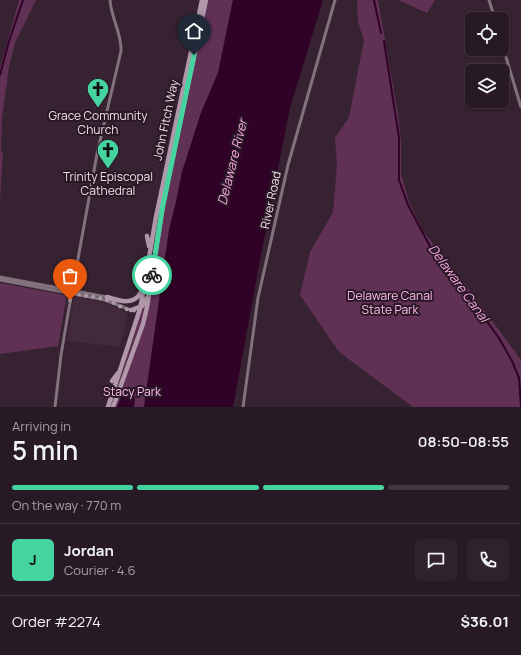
<!DOCTYPE html>
<html lang="en">
<head>
<meta charset="utf-8">
<style>
  :root { --surface:#281a24; --page:#30232c; --text:#f1f3f6; --muted:#a5a1a6; --line:#443841; --accent:#45d49f }
  body { margin:0; font-family:Manrope,sans-serif; background:var(--page); color:var(--text); height:100vh; display:flex; flex-direction:column; font-size:15px; white-space:nowrap }
  * { box-sizing:border-box; margin:0 }
  p { font-size:13px; color:var(--muted) }
  .icon { flex:none; width:22px; height:22px; fill:none; stroke:currentColor; stroke-width:2; stroke-linecap:round; stroke-linejoin:round }
  .map { position:relative; height:407px; overflow:hidden }
  .panel { display:flex; flex-direction:column; background:var(--surface); flex:1 }
  .panel>* { flex:none }
  .buttons { position:absolute; left:465px; top:12px; display:grid; gap:8px }
  .buttons a { display:grid; place-items:center; width:44px; height:44px; border-radius:6px; background:var(--surface); box-shadow:0 1px 3px #0004,0 0 0 1px var(--line); font-size:20px }
  .pin { position:absolute; display:grid; place-items:center; width:34px; height:34px; color:#fff; margin:-41px -17px; border-radius:50% 50% 50% 0; rotate:-45deg; box-shadow:0 0 4px #0007 }
  .pin .icon { rotate:45deg }
  .courier { position:absolute; display:grid; place-items:center; width:40px; height:40px; margin:-20px; border:3px solid #45d49f; border-radius:50%; background:#fff; color:#222; box-shadow:0 1px 5px #0007 }
  .head em { font-style:normal; font-weight:600 }
  .head div { display:flex; flex-direction:column-reverse }
  .head { display:flex; align-items:center; justify-content:space-between; height:68px; padding:0 12px }
  h1 { font-size:26px; font-weight:600; line-height:30px }
  .bar { display:grid; grid-template-columns:repeat(4,1fr); gap:6px 4px; align-content:center; height:48px; padding:0 12px }
  .bar i { height:5px; border-radius:3px; background:var(--line) }
  .bar .current { background:var(--accent) }
  .bar p { grid-column:span 4 }
  .line { display:flex; align-items:center; gap:10px; padding:0 12px; border-top:1px solid var(--line) }
  .line div { flex:1 }
  .round { display:grid; place-items:center; flex:none; width:42px; height:42px; border-radius:6px; background:var(--page) }
  .map>svg:first-child { display:block }
  .built { fill:#43293c }
  .green { fill:#613055 }
  .water { fill:#300227 }
  .lines { fill:none; stroke-linecap:round; stroke-linejoin:round }
  .canal { stroke:#300227; stroke-width:2 }
  .secondary { stroke:#82727d; stroke-width:3 }
  .highway { stroke:#b097a9; stroke-width:4.5 }
  .highway-bridge { stroke:#b097a9; stroke-width:4.5 }
  .done { stroke:#ac9ca7; stroke-width:4; stroke-dasharray:0 7.2 }
  .route { stroke:#45d49f; stroke-width:5 }
  .labels { text-anchor:middle; stroke-width:4; stroke-linejoin:round; paint-order:stroke }
  .poi-label { font-size:12px; fill:#ecdee7; stroke:#2b1826 }
  .street-label { font-size:12px; fill:#ecdee7; stroke:#2b1826 }
  .park-label { font-size:12px; fill:#fdbdeb; stroke:#2b1826 }
  .water-label { font-size:13px; font-style:italic; fill:#faabe5; stroke:#2b1826 }
</style>
</head>
<body>
<div class="map">
<svg width="521" height="407" viewBox="0 0 521 407">
  <rect width="100%" height="100%" fill="#362230"/>
  <path class="built" d="M77,297L109,304L127,313L128,316L120,347L67,341L74,298Z"/>
  <path class="green" d="M19,0H36L15,43L9,67L2,119L1,150L3,154L0,200V68Z
    M206,0H233L218,73L201,113L182,172L176,202L169,230L144,407H113L145,316L157,237Z
    M357,0H378L398,114L401,143V173L409,202L423,231L453,268L521,360V407H413L339,352L300,295L310,252L333,212L337,166L335,138L349,117L364,40L358,22Z
    M398,0H435L427,13Z
    M0,283L65,295L66,299L58,346L0,354Z
    M146,305L142,320L110,407L136,329L141,309Z"/>
  <path class="water" d="M233,0H323L290,108L261,255L233,407H144L169,230L176,202L182,172L201,113L218,73Z
    M126,389H131C136,395 135,400 134,407H117L123,392Z"/>
  <g class="lines">
    <path class="canal" d="M374,0L381,33
      M384,41L399,138V180L408,205L433,252L461,286L499,338L512,361L519,378L521,406
      M0,75L9,41L23,0"/>
    <path class="secondary" d="M489,0L495,19
      M502,44L521,107
      M0,277L107,297
      M0,280L105,300L131,310
      M55,407L61,355L68,314L97,154L121,51C122,34 111,18 110,0
      M243,407L258,298L288,165L335,0"/>
    <path class="highway" d="M147,236L149,246
      M107,297C119,301 134,306 141,292
      M141,304L156,217L202,0
      M131,310L142,306L147,298
      M112,381L118,373
      M108,407L139,312
      M113,407L143,324L147,307L164,198L206,0"/>
    <path class="highway-bridge" d="M139,312L141,304"/>
  </g>
  <g class="lines">
    <path class="done" d="M70,300L72,293C83,296 95,296 106,300C114,302 121,308 129,310C148,315 150,287 152,275"/>
    <path class="route" d="M152,275L162,210L194,55"/>
  </g>
  <defs>
    <g id="church-pin" transform="scale(1.15)"><path d="M0 17L-7.5 6A9.5 9.5 0 1 1 7.5 6Z" fill="#45d49f" stroke="#2b1826"/><path d="M-1.2-6h2.4v3.5h3.3v2.4h-3.3V6h-2.4V-.1h-3.3v-2.4h3.3Z" fill="#111"/></g>
  </defs>
  <g fill-rule="evenodd">
    <use href="#church-pin" x="98" y="89"/>
    <use href="#church-pin" x="108" y="150"/>
  </g>
  <g class="labels">
    <g class="poi-label">
      <text x="98" y="120">Grace Community<tspan x="98" dy="14">Church</tspan></text>
      <text x="108" y="181">Trinity Episcopal<tspan x="108" dy="14">Cathedral</tspan></text>
    </g>
    <g class="street-label">
      <text transform="translate(166 120) rotate(-78)" y="4">John Fitch Way</text>
      <text transform="translate(271 200) rotate(-78)" y="4">River Road</text>
    </g>
    <g class="park-label">
      <text x="390" y="300">Delaware Canal<tspan x="390" dy="14">State Park</tspan></text>
      <text x="132" y="396">Stacy Park</text>
    </g>
    <g class="water-label">
      <text transform="translate(232 162) rotate(-76)" y="5">Delaware River</text>
      <text transform="translate(459 283) rotate(54)" y="5">Delaware Canal</text>
    </g>
  </g>
</svg>
<div class="buttons">
<a><svg class="icon" aria-label="locate" viewBox="0 0 24 24"><circle cx="12" cy="12" r="6"/><path d="M12 2v4M12 18v4M2 12h4M18 12h4"/></svg></a>
<a><svg class="icon" aria-label="layers" viewBox="0 0 24 24"><path d="M12 4l9 5-9 5-9-5zM3 14l9 5 9-5"/></svg></a>
</div>
<div class="pin" style="left:70px;top:300px;background:#ea580c"><svg class="icon" aria-label="bag" viewBox="0 0 24 24"><path d="M5 8h14l-1 12H6zM9 8a3 3 0 0 1 6 0"/></svg></div>
<div class="pin" style="left:194px;top:55px;background:#1f2937"><svg class="icon" aria-label="home" viewBox="0 0 24 24"><path d="M3 11l9-7 9 7M6 9v11h12V9"/></svg></div>
<div class="courier" style="left:152px;top:275px"><svg class="icon" aria-label="bike" viewBox="0 0 24 24"><circle cx="6" cy="16" r="4"/><circle cx="18" cy="16" r="4"/><path d="M6 16l4-8h5l3 8M10 8l3 8H6M13 5h3"/></svg></div>
</div>
<section class="panel">
<div class="head"><div><h1>5 min</h1><p>Arriving in</p></div><em>08:50–08:55</em></div>
<div class="bar"><i class="current"></i><i class="current"></i><i class="current"></i><i></i><p>On the way · 770 m</p></div>
<div class="line" style="height:72px"><b class="round" style="background:var(--accent);color:#111">J</b><div><b>Jordan</b><p>Courier · 4.6</p></div><a class="round"><svg class="icon" aria-label="chat" viewBox="0 0 24 24"><path d="M4 5h16v11H9l-5 4z"/></svg></a><a class="round"><svg class="icon" aria-label="phone" viewBox="0 0 24 24"><path d="M5 4h4l2 5-3 2q2 4 5 5l2-3 5 2v4C11 20 4 13 5 4z"/></svg></a></div>
<div class="line" style="height:52px"><div>Order #2274</div><b>$36.01</b></div>
</section>
</body>
</html>
